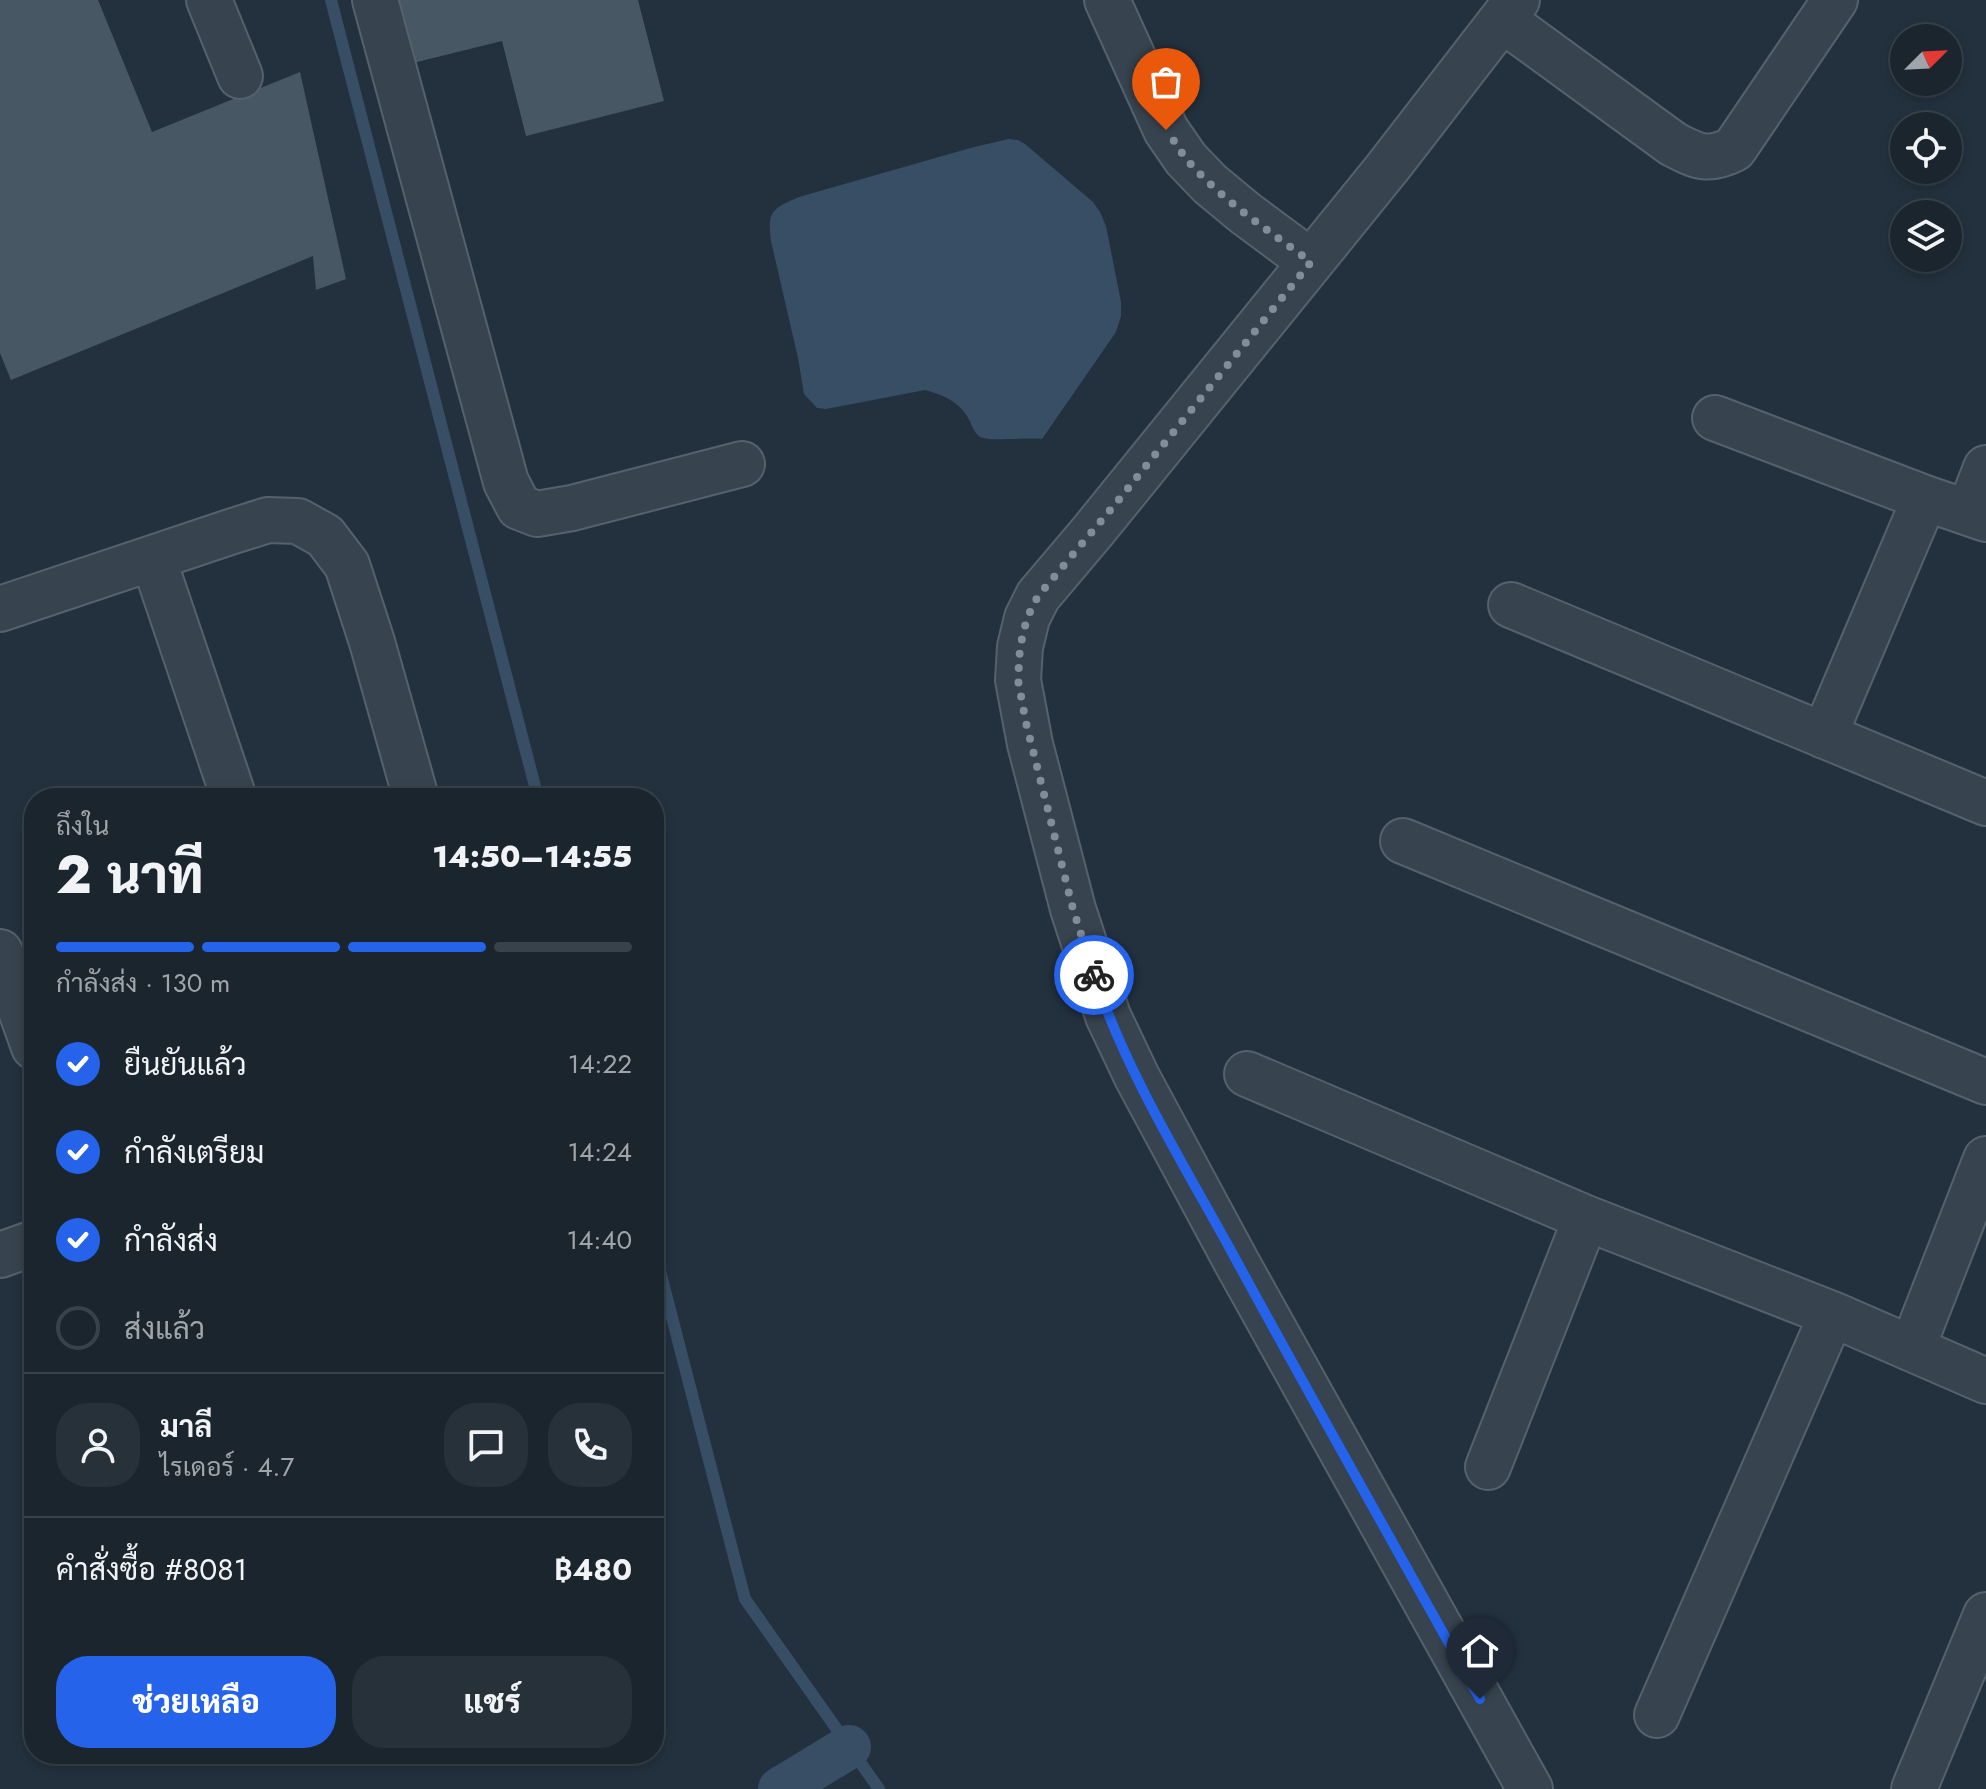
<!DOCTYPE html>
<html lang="th">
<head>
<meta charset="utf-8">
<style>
  :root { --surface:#1a252e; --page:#27313a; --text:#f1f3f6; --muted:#9fa5aa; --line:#38424a; --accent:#2563eb }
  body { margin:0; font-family:Jost,Sarabun,sans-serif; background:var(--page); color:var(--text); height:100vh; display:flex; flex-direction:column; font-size:30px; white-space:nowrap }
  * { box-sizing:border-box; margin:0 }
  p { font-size:26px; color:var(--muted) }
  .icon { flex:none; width:44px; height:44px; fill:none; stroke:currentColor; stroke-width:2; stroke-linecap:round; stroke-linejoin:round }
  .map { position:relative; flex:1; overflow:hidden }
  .panel { position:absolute; left:24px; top:788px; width:640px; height:976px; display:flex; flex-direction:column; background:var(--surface); border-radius:32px; box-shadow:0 4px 12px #0003,0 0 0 2px var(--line) }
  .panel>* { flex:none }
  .needle { width:52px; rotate:66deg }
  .fabs { position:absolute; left:1890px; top:24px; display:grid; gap:16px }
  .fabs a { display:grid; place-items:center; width:72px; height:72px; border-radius:50%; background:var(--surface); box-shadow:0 4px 12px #0003,0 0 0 2px var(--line); font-size:40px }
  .pin { position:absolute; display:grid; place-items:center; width:68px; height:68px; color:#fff; margin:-82px -34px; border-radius:50% 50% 50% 0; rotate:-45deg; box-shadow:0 0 8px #0007 }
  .pin .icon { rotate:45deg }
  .courier { position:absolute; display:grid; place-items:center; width:80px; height:80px; margin:-40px; border:6px solid #2563eb; border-radius:50%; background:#fff; color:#222; box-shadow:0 2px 10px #0007 }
  .summary em { font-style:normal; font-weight:800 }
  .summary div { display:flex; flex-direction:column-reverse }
  .summary { display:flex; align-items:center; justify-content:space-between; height:136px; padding:0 32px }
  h1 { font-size:52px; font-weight:800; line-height:60px }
  .bar { display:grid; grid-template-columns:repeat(4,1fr); gap:12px 8px; align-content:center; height:96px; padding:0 32px }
  .bar i { height:10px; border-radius:6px; background:var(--line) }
  .bar .on { background:var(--accent) }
  .bar p { grid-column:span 4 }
  .line { display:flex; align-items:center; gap:20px; padding:0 32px; border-top:2px solid var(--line) }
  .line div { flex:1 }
  .round { display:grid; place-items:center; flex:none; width:84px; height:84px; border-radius:32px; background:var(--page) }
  ol { padding:0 32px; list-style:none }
  li { display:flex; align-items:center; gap:24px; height:88px }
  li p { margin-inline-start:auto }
  li .icon { padding:8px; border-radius:50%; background:var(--accent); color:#fff; stroke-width:4 }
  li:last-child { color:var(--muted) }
  li i { width:44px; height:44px; border:4px solid var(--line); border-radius:50% }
  .cta { display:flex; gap:16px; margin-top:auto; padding:16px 32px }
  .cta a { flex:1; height:92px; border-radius:32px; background:var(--accent); color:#fff; font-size:32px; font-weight:800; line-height:92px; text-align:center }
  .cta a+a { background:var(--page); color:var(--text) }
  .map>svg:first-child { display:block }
  .water { fill:#374e65 }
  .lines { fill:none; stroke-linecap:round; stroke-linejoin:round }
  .stream { stroke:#374e65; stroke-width:12 }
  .canal { stroke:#374e65; stroke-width:44 }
  .building { fill:#475764 }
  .minor-casing { stroke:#55616c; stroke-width:48 }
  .minor { stroke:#37434e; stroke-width:44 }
  .done { stroke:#818d98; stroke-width:8; stroke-dasharray:0 14.4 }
  .route { stroke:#2563eb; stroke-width:10 }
</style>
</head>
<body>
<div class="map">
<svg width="1986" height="1789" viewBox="0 0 1986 1789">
  <rect width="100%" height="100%" fill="#23313e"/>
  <path class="water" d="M1009,139L1018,140L1025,144L1093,202L1100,212L1106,226L1121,302V316L1116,332L1042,439C1028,437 989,442 980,437C973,432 971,422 967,416C958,401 941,394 925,390L826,409L817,408L804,394L798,358L771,241C767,211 772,209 799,197L974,147Z"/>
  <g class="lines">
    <path class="stream" d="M331,0L538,798
      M654,1248L745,1599L879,1789"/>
    <path class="canal" d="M780,1789L849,1747"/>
  </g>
  <path class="building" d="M0,0H98L152,132L300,72L346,279L316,290L313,256L11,380L0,353Z
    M398,0H638L664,101L526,136L502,41L413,63Z"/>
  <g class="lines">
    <g class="minor-casing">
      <path id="minor" d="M209,0L240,76
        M375,0L506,482L519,507L537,514L572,508L742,464
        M1107,0L1166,130L1186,159L1210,184L1245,213L1311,262
        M1517,0L1388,167L1093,531L1038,596L1027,618L1020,647L1018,680L1030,744L1073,909L1108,1016L1137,1077L1237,1263L1530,1789
        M1503,20L1673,144C1698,157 1708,162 1734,149L1835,0
        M1715,418L1925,498L1986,519
        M1969,512L1986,468
        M153,558L234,798
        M1511,605L1986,803
        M0,609L230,532L268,520L298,521L325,536L347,565L372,642L416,798
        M1824,736L1925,498
        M1403,841L1986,1082
        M0,952L34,1047
        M1247,1074L1586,1218L1832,1314L1986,1381
        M0,1255L34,1243
        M1912,1349L1986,1159
        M1488,1467L1586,1218
        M1657,1715L1832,1314
        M1914,1789L1986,1615"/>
    </g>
    <use href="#minor" class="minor"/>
  </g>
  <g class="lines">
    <path class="done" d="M1094,975L1073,909L1026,723L1018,680L1020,647L1027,618L1038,596L1112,508L1311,262C1269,231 1223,201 1188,161C1180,151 1174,140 1166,130"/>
    <path class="route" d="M1094,975C1125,1069 1181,1160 1229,1247C1311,1398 1396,1548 1480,1699"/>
  </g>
</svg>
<div class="fabs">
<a><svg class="needle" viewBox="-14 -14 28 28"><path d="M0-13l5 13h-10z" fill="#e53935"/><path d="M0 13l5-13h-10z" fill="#9fa5aa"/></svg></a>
<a><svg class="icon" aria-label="locate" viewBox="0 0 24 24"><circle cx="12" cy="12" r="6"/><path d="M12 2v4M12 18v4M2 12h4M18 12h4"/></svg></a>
<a><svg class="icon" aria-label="layers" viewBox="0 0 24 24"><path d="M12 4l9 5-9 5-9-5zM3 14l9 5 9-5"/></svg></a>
</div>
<div class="pin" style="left:1166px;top:130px;background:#ea580c"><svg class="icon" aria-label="bag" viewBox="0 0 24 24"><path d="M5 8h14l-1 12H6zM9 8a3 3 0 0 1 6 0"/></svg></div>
<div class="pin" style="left:1480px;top:1699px;background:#1f2937"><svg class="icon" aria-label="home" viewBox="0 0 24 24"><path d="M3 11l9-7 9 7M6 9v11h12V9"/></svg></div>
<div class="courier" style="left:1094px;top:975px"><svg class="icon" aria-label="bike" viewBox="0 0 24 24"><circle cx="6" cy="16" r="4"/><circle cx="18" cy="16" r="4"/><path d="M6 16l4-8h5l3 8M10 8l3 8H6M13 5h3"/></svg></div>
<section class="panel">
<div class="summary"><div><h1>2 นาที</h1><p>ถึงใน</p></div><em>14:50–14:55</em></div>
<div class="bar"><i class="on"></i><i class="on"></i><i class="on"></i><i></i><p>กำลังส่ง · 130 m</p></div>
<ol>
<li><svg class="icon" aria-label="check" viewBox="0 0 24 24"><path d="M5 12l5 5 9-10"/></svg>ยืนยันแล้ว<p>14:22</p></li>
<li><svg class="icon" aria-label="check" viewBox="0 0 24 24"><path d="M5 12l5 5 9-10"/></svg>กำลังเตรียม<p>14:24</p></li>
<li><svg class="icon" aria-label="check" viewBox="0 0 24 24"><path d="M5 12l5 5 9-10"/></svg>กำลังส่ง<p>14:40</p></li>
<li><i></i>ส่งแล้ว</li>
</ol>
<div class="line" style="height:144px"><a class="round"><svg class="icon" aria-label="person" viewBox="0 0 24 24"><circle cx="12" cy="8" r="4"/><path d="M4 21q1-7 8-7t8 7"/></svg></a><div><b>มาลี</b><p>ไรเดอร์ · 4.7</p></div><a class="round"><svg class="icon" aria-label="chat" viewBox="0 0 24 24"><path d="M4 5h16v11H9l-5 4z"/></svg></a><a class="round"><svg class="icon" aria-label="phone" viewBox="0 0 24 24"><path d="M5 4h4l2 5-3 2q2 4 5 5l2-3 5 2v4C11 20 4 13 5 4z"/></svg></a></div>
<div class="line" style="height:104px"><div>คำสั่งซื้อ #8081</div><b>฿480</b></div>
<div class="cta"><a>ช่วยเหลือ</a><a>แชร์</a></div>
</section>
</div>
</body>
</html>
